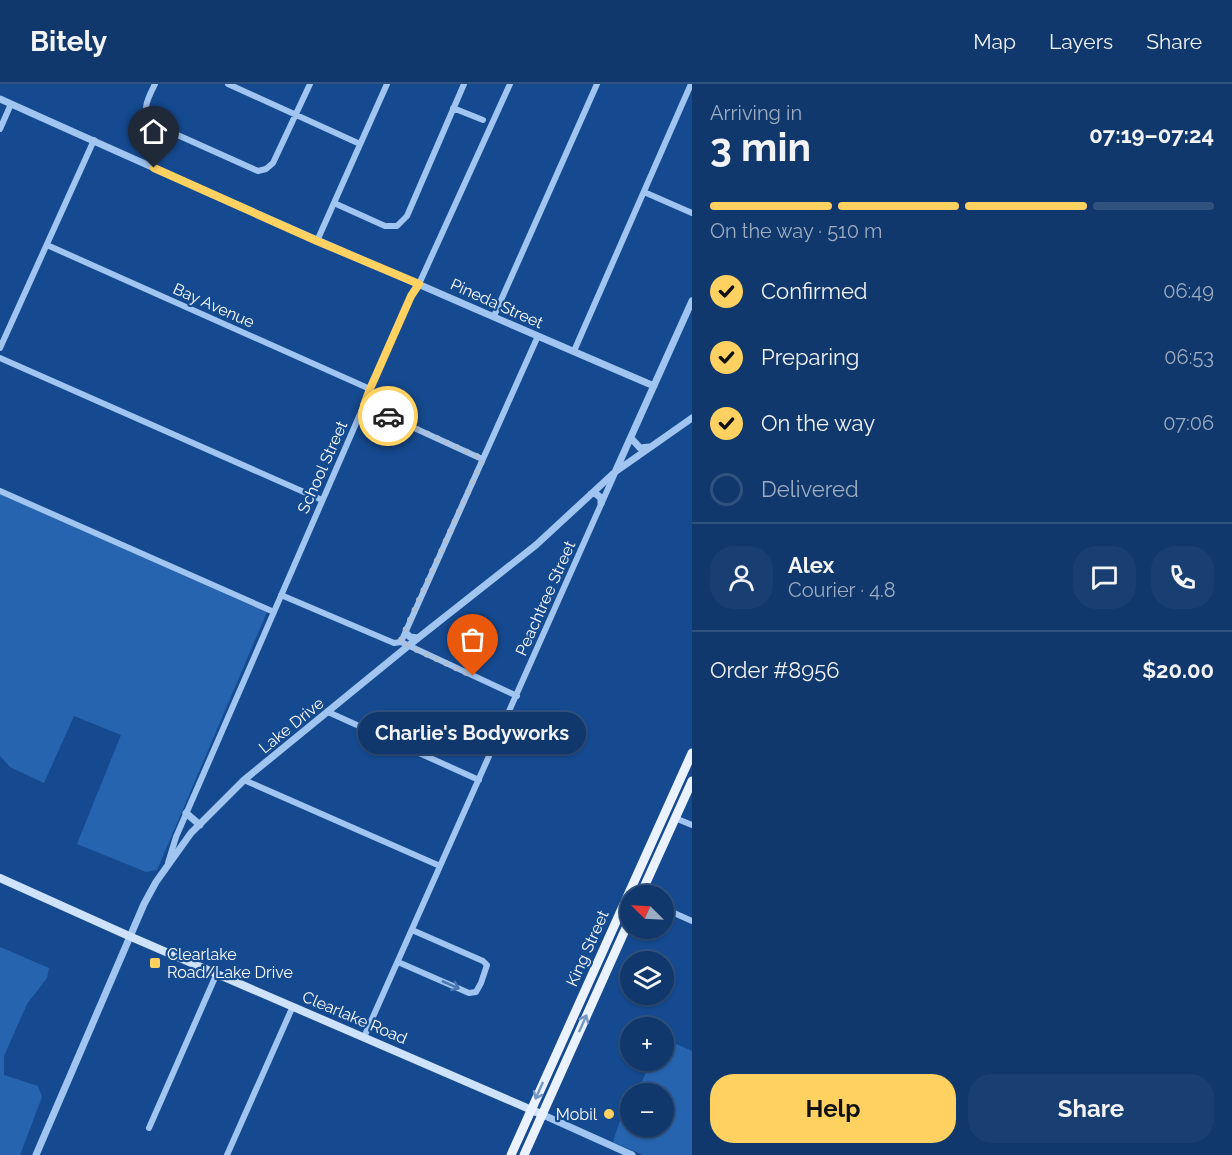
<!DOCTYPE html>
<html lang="en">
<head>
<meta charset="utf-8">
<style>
  :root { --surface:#10386c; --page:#193f72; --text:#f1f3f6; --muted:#9cacc2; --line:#30527f; --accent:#ffd160 }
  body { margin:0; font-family:Raleway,sans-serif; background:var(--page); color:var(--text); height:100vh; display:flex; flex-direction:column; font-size:22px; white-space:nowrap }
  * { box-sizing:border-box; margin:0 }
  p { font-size:20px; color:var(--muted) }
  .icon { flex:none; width:33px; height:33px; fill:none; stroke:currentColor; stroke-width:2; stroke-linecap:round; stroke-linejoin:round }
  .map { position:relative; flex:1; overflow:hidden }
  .panel { display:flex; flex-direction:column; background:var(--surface); width:540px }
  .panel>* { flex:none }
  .needle { width:39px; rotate:294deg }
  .tools { position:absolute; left:620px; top:801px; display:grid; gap:12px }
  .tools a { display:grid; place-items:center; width:54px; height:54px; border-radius:50%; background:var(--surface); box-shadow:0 2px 4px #0004,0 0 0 2px var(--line); font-size:30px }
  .pin { position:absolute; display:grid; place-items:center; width:51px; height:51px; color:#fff; margin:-62px -26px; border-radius:50% 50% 50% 0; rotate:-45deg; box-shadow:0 0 6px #0007 }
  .pin .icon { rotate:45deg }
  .courier { position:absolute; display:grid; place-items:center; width:60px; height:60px; margin:-30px; border:4px solid #ffd160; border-radius:50%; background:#fff; color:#222; box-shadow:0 2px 8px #0007 }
  .bubble { position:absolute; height:42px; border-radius:21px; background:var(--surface); box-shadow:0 2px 4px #0004,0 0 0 2px var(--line); font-size:20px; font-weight:700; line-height:42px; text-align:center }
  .summary em { font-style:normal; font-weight:700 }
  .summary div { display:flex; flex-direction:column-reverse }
  .summary { display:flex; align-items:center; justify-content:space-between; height:102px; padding:0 18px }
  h1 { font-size:39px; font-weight:700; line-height:45px }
  .bar { display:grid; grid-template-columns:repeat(4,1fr); gap:9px 6px; align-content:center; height:72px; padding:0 18px }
  .bar i { height:8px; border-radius:4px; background:var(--line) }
  .bar .selected { background:var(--accent) }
  .bar p { grid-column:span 4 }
  .line { display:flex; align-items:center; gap:15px; padding:0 18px; border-top:2px solid var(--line) }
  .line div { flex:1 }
  .round { display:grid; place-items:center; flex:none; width:63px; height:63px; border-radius:24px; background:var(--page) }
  ol { padding:0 18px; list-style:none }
  li { display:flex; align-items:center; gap:18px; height:66px }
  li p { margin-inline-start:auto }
  li .icon { padding:6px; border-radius:50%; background:var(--accent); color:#111; stroke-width:4 }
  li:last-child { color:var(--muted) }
  li i { width:33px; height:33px; border:3px solid var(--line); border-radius:50% }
  .action { display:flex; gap:12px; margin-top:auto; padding:12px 18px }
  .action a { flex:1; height:69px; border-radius:24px; background:var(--accent); color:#111; font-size:24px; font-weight:700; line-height:69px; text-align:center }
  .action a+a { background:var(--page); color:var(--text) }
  header { display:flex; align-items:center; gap:36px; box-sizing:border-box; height:84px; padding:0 30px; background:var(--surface); border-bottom:2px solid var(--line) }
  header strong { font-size:28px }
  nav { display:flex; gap:33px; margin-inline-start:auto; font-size:21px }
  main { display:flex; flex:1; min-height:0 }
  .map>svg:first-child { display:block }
  .green { fill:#2764af }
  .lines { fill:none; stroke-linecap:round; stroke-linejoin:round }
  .minor { stroke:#a1c5f1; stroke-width:6 }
  .tertiary { stroke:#a1c5f1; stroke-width:7 }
  .secondary { stroke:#cfe2fb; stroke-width:8 }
  .primary { stroke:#eaf2ff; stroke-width:9 }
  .oneway { stroke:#4675b2 }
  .oneway2 { stroke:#7596c2 }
  .done { stroke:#adc0d8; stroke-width:6; stroke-dasharray:0 10.8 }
  .route { stroke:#ffd160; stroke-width:8 }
  .poi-dot { fill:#ffd160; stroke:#154a90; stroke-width:2 }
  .labels { text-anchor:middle; stroke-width:4.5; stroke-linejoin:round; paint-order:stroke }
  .street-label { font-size:16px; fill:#fff; stroke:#154a90 }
  .poi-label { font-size:16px; fill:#fff; stroke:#154a90; text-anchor:start }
</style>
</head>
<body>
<header>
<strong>Bitely</strong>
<nav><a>Map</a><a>Layers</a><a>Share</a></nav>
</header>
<main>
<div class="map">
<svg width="692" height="1071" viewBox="0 0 692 1071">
  <rect width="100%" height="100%" fill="#154a90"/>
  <path class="green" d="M0,410L267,528L157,786L146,788L77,760L121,651L74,632L44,699L10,683L0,672Z
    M0,863L49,884L47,894L27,920L4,972V991L38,1002L42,1013L20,1071H0Z
    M663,954L692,967V1071H643L613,1058L621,1033L630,1020V1042H663V1010L637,1009L651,977L663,976Z"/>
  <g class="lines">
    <path class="minor" d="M155,0C148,14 140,27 153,40L258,87L266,85L273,79L310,0
      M228,0L360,60
      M453,24L483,36
      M0,45L11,20
      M644,108L692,129
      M334,119L385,142H397L407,132L464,0
      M317,157L387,0
      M47,161L370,305
      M494,232L597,0
      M0,264L94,56
      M574,267L691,0
      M0,274L322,416
      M364,321L482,375
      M0,407L274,528
      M281,511L394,559L401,558L517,612
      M401,558L538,252
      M328,628L479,696
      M244,696L440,782
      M675,734L692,741
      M168,779L176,753L364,321L370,305L411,212L419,200L510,0
      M663,824L692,837
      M398,878L469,909L476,908L481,899L487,881L483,877L412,846
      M364,953L615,389
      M149,1044L217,889
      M227,1071L293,922"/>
    <path class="tertiary" d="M0,15C217,113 435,208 654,302
      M631,354L640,364L650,363
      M616,386L692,217
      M591,410L595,409L601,414V419
      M406,549L410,553L418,554
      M186,729L200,741
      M541,1030L632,1071
      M36,1071L144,820L156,798L191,749L244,696L408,562L536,461L615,388L692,334"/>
    <path class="secondary" d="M0,794L129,852L541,1030"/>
    <path class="primary" d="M640,812L692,697
      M511,1071L692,669
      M524,1071L630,835"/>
  </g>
  <defs><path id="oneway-shaft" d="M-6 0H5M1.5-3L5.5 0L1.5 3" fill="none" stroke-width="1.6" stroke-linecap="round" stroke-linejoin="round" transform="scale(1.5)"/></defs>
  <use class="oneway" href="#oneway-shaft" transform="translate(451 901) rotate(24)"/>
  <g class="oneway2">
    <use href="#oneway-shaft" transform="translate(583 939) rotate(-66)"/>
    <use href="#oneway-shaft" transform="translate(539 1007) rotate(114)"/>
  </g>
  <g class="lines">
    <path class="done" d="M388,332L483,375L400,558L473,592"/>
    <path class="route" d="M154,84L317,157L419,200L411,212L370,305L364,321L388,332"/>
  </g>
  <g class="poi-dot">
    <rect x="149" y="873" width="12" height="12" rx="3"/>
    <circle cx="609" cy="1030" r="6"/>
  </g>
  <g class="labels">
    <g class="street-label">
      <text transform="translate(497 219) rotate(24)" y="6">Pineda Street</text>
      <text transform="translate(214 221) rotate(24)" y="6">Bay Avenue</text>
      <text transform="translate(322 383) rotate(-66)" y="6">School Street</text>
      <text transform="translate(545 514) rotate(-66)" y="6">Peachtree Street</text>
      <text transform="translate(291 641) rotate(-39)" y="6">Lake Drive</text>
      <text transform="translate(587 864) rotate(-66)" y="6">King Street</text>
      <text transform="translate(355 933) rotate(23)" y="6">Clearlake Road</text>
    </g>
    <g class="poi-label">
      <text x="167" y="876">Clearlake<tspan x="167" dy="18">Road/Lake Drive</tspan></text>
      <text x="597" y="1036" text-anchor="end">Mobil</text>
    </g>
  </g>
</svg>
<div class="tools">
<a><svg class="needle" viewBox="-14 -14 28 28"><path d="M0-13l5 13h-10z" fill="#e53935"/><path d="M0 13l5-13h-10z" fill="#9cacc2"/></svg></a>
<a><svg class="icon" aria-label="layers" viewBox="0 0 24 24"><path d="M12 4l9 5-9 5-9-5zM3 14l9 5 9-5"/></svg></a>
<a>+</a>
<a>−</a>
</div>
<div class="pin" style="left:473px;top:592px;background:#ea580c"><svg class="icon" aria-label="bag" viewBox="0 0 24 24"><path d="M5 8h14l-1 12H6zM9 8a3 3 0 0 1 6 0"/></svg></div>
<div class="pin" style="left:154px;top:84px;background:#1f2937"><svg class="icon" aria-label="home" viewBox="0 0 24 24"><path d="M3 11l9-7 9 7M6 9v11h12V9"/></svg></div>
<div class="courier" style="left:388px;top:332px"><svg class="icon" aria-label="car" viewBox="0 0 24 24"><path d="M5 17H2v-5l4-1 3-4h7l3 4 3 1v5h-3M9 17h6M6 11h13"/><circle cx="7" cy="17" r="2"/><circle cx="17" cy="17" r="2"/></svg></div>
<div class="bubble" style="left:358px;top:628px;width:228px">Charlie's Bodyworks</div>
</div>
<section class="panel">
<div class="summary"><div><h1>3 min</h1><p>Arriving in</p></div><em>07:19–07:24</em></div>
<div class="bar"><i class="selected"></i><i class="selected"></i><i class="selected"></i><i></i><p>On the way · 510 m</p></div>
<ol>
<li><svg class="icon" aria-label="check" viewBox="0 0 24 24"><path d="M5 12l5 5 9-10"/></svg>Confirmed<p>06:49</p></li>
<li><svg class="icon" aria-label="check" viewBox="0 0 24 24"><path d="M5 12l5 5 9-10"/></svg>Preparing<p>06:53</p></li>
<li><svg class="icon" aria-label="check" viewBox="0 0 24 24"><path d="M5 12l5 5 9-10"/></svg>On the way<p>07:06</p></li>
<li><i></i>Delivered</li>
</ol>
<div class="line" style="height:108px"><a class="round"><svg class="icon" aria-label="person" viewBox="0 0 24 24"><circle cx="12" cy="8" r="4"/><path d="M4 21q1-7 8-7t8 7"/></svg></a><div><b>Alex</b><p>Courier · 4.8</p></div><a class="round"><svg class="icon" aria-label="chat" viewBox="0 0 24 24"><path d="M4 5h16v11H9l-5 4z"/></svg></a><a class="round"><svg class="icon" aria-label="phone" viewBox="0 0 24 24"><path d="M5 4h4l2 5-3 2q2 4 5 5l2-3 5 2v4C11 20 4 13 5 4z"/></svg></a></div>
<div class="line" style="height:78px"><div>Order #8956</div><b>$20.00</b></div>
<div class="action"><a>Help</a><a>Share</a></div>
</section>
</main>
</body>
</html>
